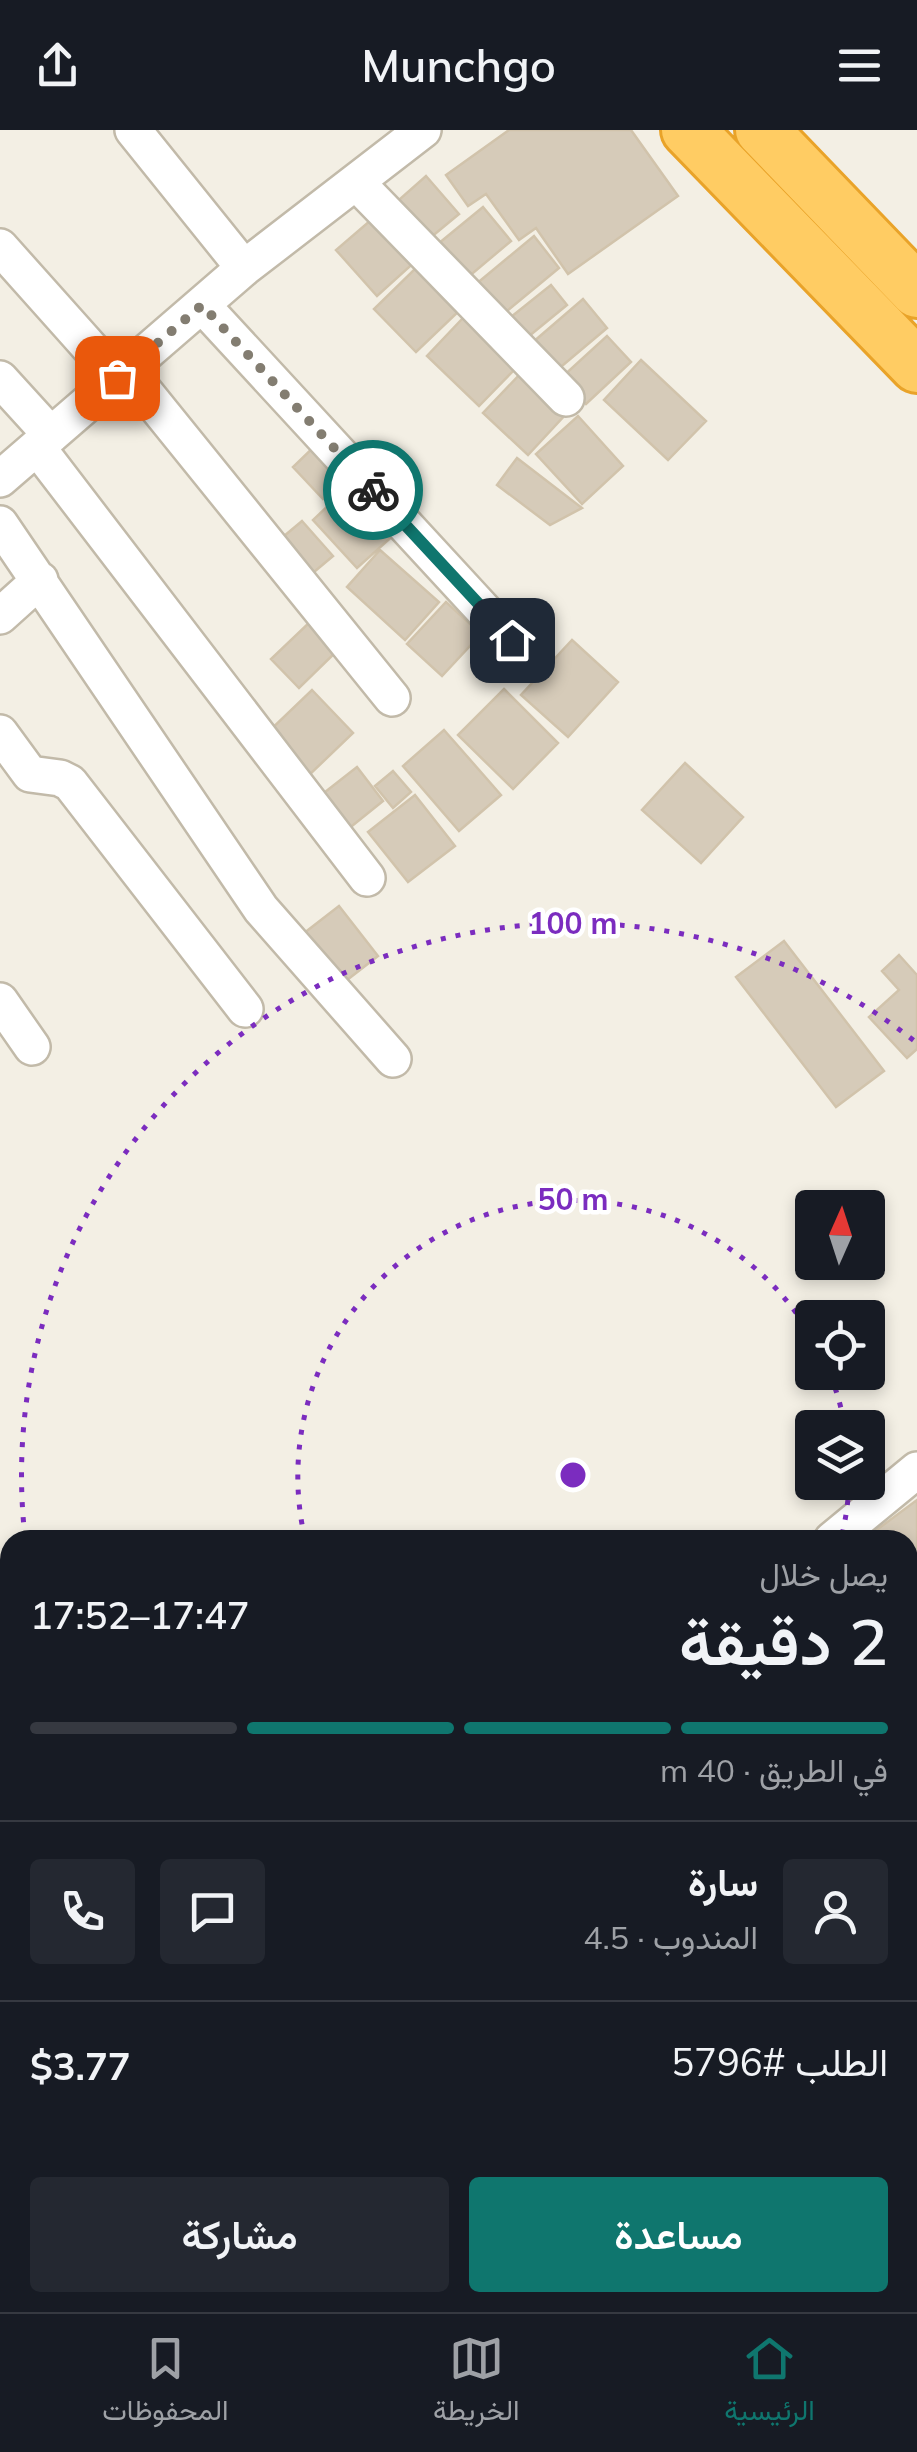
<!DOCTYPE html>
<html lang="ar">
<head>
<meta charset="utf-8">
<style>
  :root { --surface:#171b24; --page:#242831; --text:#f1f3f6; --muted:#9ea1a6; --line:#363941; --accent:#0f766e }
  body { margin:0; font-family:Mulish,Vazirmatn,sans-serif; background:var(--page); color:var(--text); direction:rtl; height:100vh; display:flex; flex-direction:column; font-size:38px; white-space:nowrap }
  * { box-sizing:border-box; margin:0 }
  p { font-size:32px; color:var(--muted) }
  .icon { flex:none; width:55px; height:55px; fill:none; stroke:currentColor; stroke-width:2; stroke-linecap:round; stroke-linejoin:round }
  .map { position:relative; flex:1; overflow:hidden; direction:ltr }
  .sheet { position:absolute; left:0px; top:1400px; width:918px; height:782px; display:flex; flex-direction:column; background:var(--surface); border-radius:30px 30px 0 0; box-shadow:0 5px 15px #0003; direction:rtl }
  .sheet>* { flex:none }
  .needle { width:65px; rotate:3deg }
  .controls { position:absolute; left:795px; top:1060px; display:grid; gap:20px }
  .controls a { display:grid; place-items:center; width:90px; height:90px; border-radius:10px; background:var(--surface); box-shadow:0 5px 15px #0003; font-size:50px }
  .pin { position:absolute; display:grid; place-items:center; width:85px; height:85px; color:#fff; margin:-42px; border-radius:20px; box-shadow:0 5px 15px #0006 }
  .courier { position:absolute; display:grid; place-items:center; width:100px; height:100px; margin:-50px; border:8px solid #0f766e; border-radius:50%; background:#fff; color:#222; box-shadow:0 2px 12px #0007 }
  .overview em { font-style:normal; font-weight:600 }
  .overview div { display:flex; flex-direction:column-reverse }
  .overview { display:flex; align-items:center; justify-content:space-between; height:170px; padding:0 30px }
  h1 { font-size:65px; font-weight:600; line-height:75px }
  .bar { display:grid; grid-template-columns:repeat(4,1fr); gap:15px 10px; align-content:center; height:120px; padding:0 30px }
  .bar i { height:12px; border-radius:8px; background:var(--line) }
  .bar .current { background:var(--accent) }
  .bar p { grid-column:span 4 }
  .line { display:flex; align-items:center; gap:25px; padding:0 30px; border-top:2px solid var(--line) }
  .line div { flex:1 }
  .round { display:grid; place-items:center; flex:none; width:105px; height:105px; border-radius:10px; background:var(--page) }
  .button { display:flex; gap:20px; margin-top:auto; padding:20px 30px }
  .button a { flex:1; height:115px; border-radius:10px; background:var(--accent); color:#fff; font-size:40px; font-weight:600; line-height:115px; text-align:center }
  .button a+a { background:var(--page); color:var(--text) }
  header { display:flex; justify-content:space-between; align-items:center; height:130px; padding:0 30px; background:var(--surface); font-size:45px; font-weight:600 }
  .menu { display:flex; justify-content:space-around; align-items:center; height:140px; border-top:2px solid var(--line); background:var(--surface); font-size:28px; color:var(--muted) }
  .menu a { display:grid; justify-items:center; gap:5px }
  .menu .current { color:var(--accent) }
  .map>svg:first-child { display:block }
  .water { fill:#9bd0f5 }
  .building { fill:#d6cbb9; stroke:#d1c3ab; stroke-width:2.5 }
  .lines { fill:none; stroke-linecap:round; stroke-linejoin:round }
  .minor-casing { stroke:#c2baa9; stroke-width:40 }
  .highway-casing { stroke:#e9a329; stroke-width:58 }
  .minor { stroke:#fff; stroke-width:35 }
  .highway { stroke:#ffcc63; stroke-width:52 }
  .done { stroke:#837d71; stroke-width:10; stroke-dasharray:0 18 }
  .route { stroke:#0f766e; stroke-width:12 }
  .ring { fill:none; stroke:#7b2cbf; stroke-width:5; stroke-dasharray:5 10 }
  .centre { fill:#7b2cbf; stroke:#fff; stroke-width:5 }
  .ring-label { font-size:30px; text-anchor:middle; font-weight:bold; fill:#7b2cbf; stroke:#fff; stroke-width:9; stroke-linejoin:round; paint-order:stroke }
</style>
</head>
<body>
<header><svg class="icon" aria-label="menu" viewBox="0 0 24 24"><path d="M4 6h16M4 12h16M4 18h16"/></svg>Munchgo<svg class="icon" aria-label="share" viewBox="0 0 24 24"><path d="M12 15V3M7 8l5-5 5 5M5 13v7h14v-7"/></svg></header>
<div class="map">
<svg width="917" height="2182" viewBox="0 0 917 2182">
  <rect width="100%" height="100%" fill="#f3efe4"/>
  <path class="water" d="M917,1604V2182H0V2109L10,2101V2172H908V1606Z"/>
  <path class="building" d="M509,0H631L678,66L568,144L536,98L519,110L486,64L468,76L446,45Z
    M426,46L459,84L424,113L392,76Z
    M483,77L511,111L467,148L438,114Z
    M378,84L418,129L377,166L336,120Z
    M534,106L559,138L501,186L475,155Z
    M418,136L460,180L416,222L374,179Z
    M551,155L567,175L523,211L506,191Z
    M583,169L607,198L556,241L532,213Z
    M463,188L515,239L479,276L427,226Z
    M607,206L631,232L586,274L561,248Z
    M641,230L706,291L668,330L604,270Z
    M522,242L566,284L528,325L483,283Z
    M578,286L623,336L582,374L536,324Z
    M320,311L351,343L323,369L293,337Z
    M517,328L582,378L550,395L497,355Z
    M350,355L395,404L357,438L313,390Z
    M302,391L333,426L308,447L277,412Z
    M380,420L439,472L405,510L347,457Z
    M446,472L481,504L442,546L407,514Z
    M312,490L340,518L299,558L271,529Z
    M572,510L618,552L568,607L521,565Z
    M504,559L558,613L513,659L458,605Z
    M312,560L353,603L306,648L265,605Z
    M444,600L501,665L459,701L403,636Z
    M685,633L743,687L701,733L642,680Z
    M357,637L383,671L347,700L320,666Z
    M393,641L411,662L393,678L375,656Z
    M415,665L455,716L408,752L368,702Z
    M339,776L378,826L338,857L299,807Z
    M784,811L884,941L836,977L736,847Z
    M899,825L917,845V919L907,928L869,887L899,860L882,841Z
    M917,1370V1508L908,1495V1410H863Z"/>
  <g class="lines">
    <g class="minor-casing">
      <path id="minor" d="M133,0L244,138
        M356,52L566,268
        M0,117L117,248
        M202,175L511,510
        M127,240L392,568
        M0,249L51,305
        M37,317L367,748
        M0,349L244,138L423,0
        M0,394L261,779L393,929
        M0,486L40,450
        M0,603L30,644L60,648L70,653L245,879
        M0,871L32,917
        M832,1410L917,1340
        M0,1702L10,1716
        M0,2049L10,2042"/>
    </g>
    <g class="highway-casing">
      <path id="highway" d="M688,0L917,236
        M762,0L917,161"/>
    </g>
    <use href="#minor" class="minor"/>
    <use href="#highway" class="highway"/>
  </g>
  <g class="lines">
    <path class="done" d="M117,248L202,175L373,360"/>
    <path class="route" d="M373,360L512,510"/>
  </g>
  <g class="ring">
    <path d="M849 1355A276 276 0 0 1 841 1409M305 1409A276 276 0 0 1 812 1207M830 1244A276 276 0 0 1 845 1297"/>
    <path d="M25 1407A552 552 0 0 1 917 913"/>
  </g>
  <circle cx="573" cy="1345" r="15" class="centre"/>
  <g class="ring-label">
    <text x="573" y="804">100 m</text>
    <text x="573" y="1080">50 m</text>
  </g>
</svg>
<div class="controls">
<a><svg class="needle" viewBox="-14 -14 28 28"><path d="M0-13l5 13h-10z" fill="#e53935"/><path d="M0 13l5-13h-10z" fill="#9ea1a6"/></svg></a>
<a><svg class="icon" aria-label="locate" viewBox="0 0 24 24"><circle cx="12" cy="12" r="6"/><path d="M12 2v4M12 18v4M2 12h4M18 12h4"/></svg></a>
<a><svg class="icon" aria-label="layers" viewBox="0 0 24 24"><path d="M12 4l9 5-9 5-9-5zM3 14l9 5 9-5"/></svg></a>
</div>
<div class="pin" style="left:117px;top:248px;background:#ea580c"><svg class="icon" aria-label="bag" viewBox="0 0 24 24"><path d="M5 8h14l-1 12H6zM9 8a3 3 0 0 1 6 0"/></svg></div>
<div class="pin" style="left:512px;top:510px;background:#1f2937"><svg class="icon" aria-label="home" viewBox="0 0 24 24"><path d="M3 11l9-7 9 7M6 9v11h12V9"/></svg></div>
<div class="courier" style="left:373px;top:360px"><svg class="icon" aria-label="bike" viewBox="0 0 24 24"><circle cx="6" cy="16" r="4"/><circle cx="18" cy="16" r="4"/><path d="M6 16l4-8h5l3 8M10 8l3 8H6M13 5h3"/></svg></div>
<section class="sheet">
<div class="overview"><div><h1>2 دقيقة</h1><p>يصل خلال</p></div><em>17:47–17:52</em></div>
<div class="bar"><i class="current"></i><i class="current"></i><i class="current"></i><i></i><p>في الطريق · 40 m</p></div>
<div class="line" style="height:180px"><a class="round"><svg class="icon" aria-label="person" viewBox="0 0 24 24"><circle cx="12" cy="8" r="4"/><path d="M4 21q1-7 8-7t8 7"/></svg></a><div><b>سارة</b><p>المندوب · 4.5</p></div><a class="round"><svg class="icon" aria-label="chat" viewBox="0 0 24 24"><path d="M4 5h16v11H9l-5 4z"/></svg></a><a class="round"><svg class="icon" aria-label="phone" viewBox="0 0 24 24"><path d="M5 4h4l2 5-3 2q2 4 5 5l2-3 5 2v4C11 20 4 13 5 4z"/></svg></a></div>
<div class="line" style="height:130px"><div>الطلب #5796</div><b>$3.77</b></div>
<div class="button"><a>مساعدة</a><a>مشاركة</a></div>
</section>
</div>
<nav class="menu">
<a class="current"><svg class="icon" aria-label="home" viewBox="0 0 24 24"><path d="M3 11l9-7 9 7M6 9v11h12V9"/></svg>الرئيسية</a>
<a><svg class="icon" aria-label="map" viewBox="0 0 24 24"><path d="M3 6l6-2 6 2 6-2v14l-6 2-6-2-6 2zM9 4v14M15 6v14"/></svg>الخريطة</a>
<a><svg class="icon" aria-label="saved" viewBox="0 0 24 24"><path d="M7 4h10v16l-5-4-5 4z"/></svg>المحفوظات</a>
</nav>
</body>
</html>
